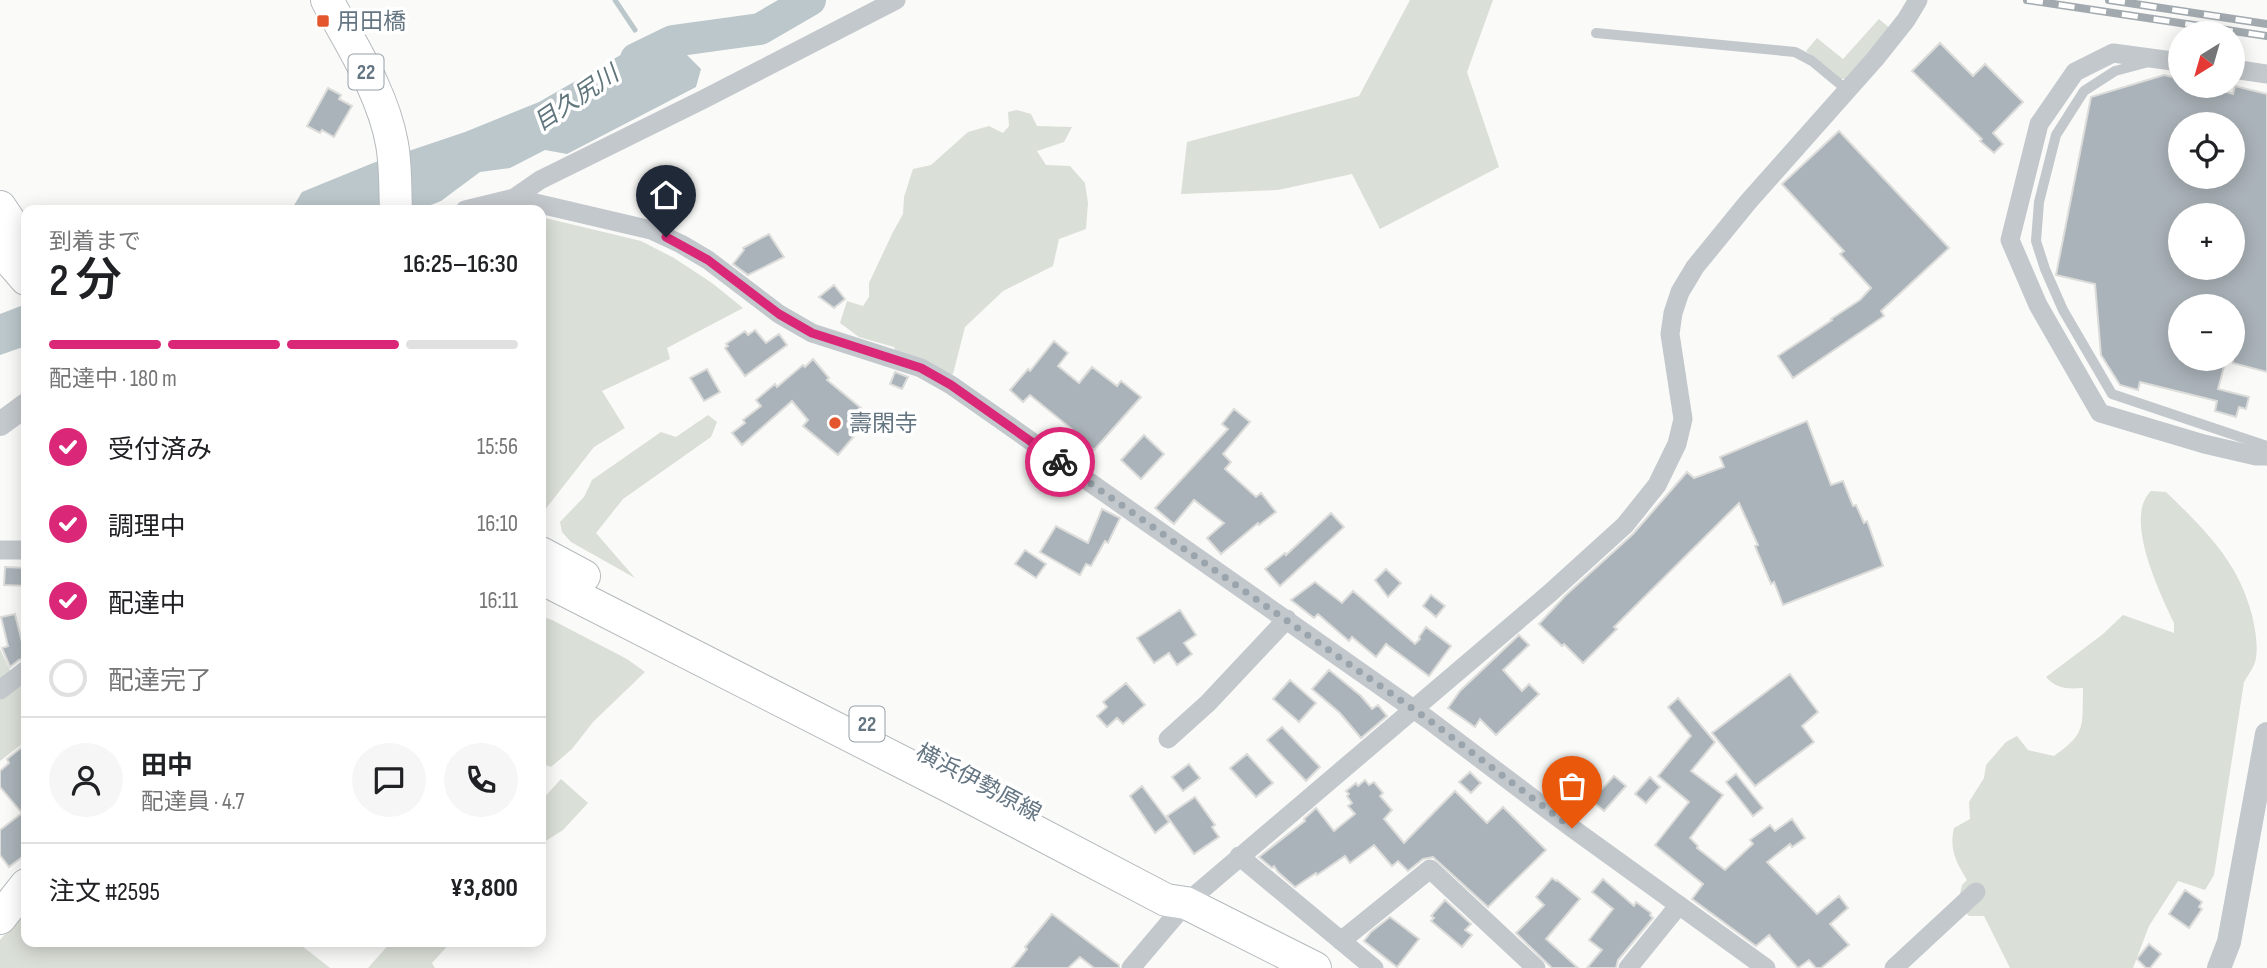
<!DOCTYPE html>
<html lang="ja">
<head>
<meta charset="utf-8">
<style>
  :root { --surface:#fff; --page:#f6f6f6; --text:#202124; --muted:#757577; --line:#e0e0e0; --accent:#db2777 }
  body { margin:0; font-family:"Sofia Sans Condensed","Noto Sans JP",sans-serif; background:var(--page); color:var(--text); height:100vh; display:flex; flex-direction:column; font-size:26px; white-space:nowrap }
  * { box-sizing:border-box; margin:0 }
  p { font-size:23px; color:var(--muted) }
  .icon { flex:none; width:38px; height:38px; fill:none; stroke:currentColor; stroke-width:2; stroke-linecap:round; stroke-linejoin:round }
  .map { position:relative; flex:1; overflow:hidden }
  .drawer { position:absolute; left:21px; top:205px; width:525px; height:742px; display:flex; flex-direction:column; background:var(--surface); border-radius:14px; box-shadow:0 4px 18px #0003 }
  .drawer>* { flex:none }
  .needle { width:46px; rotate:217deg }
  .fabs { position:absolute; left:2168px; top:21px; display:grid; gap:14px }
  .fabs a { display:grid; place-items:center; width:77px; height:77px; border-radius:50%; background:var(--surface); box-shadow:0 4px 18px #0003; font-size:35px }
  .pin { position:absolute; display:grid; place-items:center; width:60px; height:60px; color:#fff; margin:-72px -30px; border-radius:50% 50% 50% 0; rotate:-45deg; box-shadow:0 0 7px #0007 }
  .pin .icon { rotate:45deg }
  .courier { position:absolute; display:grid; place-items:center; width:70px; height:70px; margin:-35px; border:5px solid #db2777; border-radius:50%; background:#fff; color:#222; box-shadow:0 2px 9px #0007 }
  .headline em { font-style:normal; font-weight:600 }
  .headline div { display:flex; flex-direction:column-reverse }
  .headline { display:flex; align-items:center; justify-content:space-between; height:119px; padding:0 28px }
  h1 { font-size:46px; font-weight:600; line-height:52px }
  .bar { display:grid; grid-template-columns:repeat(4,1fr); gap:10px 7px; align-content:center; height:84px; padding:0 28px }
  .bar i { height:9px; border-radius:5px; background:var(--line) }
  .bar .active { background:var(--accent) }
  .bar p { grid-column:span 4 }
  .line { display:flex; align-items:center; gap:18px; padding:0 28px; border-top:2px solid var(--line) }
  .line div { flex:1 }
  .round { display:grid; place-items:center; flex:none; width:74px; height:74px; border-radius:37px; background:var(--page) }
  ol { padding:0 28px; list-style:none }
  li { display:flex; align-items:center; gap:21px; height:77px }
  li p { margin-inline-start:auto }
  li .icon { padding:7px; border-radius:50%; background:var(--accent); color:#fff; stroke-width:4 }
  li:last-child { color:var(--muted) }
  li i { width:38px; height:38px; border:4px solid var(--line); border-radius:50% }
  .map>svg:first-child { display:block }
  .green { fill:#dadfd7 }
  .water { fill:#bbc7cb }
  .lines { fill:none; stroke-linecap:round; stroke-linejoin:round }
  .stream { stroke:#bbc7cb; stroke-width:5 }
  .river { stroke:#bbc7cb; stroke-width:32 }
  .building { fill:#aab3b9; stroke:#dcdcda; stroke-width:2; fill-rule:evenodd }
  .primary-casing { stroke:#b5babe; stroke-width:34 }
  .service { stroke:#c3c8cc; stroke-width:10 }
  .minor { stroke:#c3c8cc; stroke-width:19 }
  .tertiary { stroke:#c3c8cc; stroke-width:24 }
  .primary { stroke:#fff; stroke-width:32 }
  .rail-casing { stroke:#a2aab0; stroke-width:8 }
  .rail { stroke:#fff; stroke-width:5; stroke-dasharray:16; stroke-linecap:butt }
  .done { stroke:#99a4ac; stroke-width:7; stroke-dasharray:0 12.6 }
  .route { stroke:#db2777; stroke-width:9 }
  .poi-dot { fill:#e4572e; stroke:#fff; stroke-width:2.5 }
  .labels { text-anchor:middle; stroke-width:7; stroke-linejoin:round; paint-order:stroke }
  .shield { fill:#fff; stroke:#939fa8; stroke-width:2 }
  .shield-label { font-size:21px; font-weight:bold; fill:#657683 }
  .poi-label { font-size:23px; fill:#657683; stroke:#fff; text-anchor:start }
  .street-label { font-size:23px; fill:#657683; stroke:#fff }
  .water-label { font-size:24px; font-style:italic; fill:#60757c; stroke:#fff }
</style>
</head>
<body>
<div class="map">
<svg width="2267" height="968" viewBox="0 0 2267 968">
  <rect width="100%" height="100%" fill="#fafaf8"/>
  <path class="green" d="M1410,0H1493L1467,72L1499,167L1380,229L1352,174L1278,190L1181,194L1187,142L1359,96Z
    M1879,19L1892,30L1849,79H1839L1806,51L1817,38L1843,59Z
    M1017,110L1031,114L1037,126L1072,127L1064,142L1037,151L1046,165L1070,166L1085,183L1088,203L1086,229L1059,239L1053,266L1003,291L965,327L953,374L938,378L899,362L894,347L859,337L840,323L847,301L863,306L869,297V283L893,232L903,214L904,197L913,169L931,165L968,132L989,126L1003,133L1009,126L1008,112Z
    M541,217L641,241L674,258L712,283L743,308L667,348L670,359L602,391L625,428L594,447L544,511L541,527Z
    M708,415L717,422L711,437L623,499L596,533L635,578L571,542L562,532L560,522L584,497L592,480L661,432L676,437Z
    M2151,491L2166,492C2205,530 2238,561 2252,615C2255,629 2258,643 2256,658C2255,666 2248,675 2244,682L2214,875L2205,890L2178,881L2149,926L2133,968H2010L1984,916H1969L1958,903L1962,885L1967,880C1956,862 1949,849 1954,828L1970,819L1969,802L1984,778L1986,765L2006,742L2017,736L2028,750L2054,756C2087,733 2082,726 2083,688C2067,689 2057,689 2046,677L2103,634L2123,615L2174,633V623C2160,593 2123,518 2151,491Z
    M541,616L552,620L627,659L645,672L593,722L572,749L551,767L541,763Z
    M0,649L12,674L26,681V741L0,761Z
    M561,779L588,803L563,830L541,844V801Z
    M26,909V942H297L330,968H0V940Z
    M391,942H451L432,963L435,968H368Z"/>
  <path class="water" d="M657,34L673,41L701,69L696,87L567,154L545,150L510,168L480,172L441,201L418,210H284L293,207L302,192L373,163L465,132L539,102Z
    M26,304V346L0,355V314Z"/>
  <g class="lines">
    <path class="stream" d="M615,0L635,30"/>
    <path class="river" d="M636,59L673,41L760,29L810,0"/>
  </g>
  <path class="building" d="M1940,43L1973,76L1985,64L2023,102L1993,133L2003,144L1994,153L1980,141L1982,139L1912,71Z
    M2164,75L2180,79V86H2204L2233,94L2235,86L2267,94V372L2233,363V306H2180V359H2226L2218,389L2249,397L2246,409L2239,407L2236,417L2215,411L2217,401L2140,382L2138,390L2120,385L2101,355L2095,284L2056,275L2091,97ZM2180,124H2233V177H2180ZM2180,215H2233V268H2180V256L2173,255L2180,225Z
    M328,88L341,95L339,99L352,106L334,137L322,130L320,133L307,126Z
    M1839,131L1949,248L1881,311L1884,316L1793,378L1778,356L1832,320L1831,319L1860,300L1871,288L1840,254L1844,251L1782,184Z
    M769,234L784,257L748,275L733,264L744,250L743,248Z
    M834,285L845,299L834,308L819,297Z
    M755,330L766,343L779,334L787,345L745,376L725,348L728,346L726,344L745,331L748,335Z
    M1054,341L1068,353L1058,366L1079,383L1092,367L1117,386L1121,381L1141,397L1094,450L1078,437L1079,435L1030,395L1023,402L1010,390L1028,369L1030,371Z
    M813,359L829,378L827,380L862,409L859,413L867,421L838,455L803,426L808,420L792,401L742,445L732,433L745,423L743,420L761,406L756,400L775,384L777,387L803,365L805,367Z
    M707,369L720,392L704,401L690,378Z
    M895,372L908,377L902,389L890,384Z
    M1234,409L1250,422L1223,454L1231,462L1225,469L1256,497L1261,493L1276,512L1259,525L1258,523L1221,554L1207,538L1224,523L1194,500L1174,524L1155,508L1228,429L1222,424Z
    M1807,421L1831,485L1843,481L1853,506L1856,505L1864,523L1867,521L1883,566L1783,605L1774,582L1771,584L1755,546L1758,545L1739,503L1614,627L1617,629L1583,663L1564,644L1562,646L1539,624L1566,595L1633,534L1687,472L1694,478L1724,467L1720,457Z
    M1144,435L1164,454L1141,479L1121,460Z
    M1102,509L1120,518L1108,543L1105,541L1091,566L1086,564L1080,575L1040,552L1056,526L1088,543Z
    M1331,513L1344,527L1280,586L1265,569L1285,553L1286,555Z
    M1025,550L1046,564L1036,578L1015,564Z
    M5,567L26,568V586L4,585Z
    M1386,569L1401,583L1388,597L1375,580Z
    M1315,582L1342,603L1353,591L1415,644L1420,639L1419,637L1426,627L1451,646L1429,676L1386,644L1376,657L1352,637L1349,641L1318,614L1314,618L1291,600Z
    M1431,595L1445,606L1436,617L1423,606Z
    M1180,610L1196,635L1184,643L1192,654L1177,665L1169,653L1154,663L1137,638Z
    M15,614L26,658L19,660L10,667L2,648L8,646L1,617Z
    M1519,635L1529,645L1503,670L1522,691L1529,684L1539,694L1496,735L1480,719L1475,727L1448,708L1460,691Z
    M1329,670L1361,696L1372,709L1378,705L1387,716L1361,738L1340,713L1312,689Z
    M1790,674L1818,712L1802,726L1814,742L1755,786L1712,733Z
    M1290,680L1316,703L1299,722L1273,699Z
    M1126,683L1145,705L1123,724L1117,718L1107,727L1097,716L1107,707L1103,702Z
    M1678,698L1715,742L1691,771L1723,795L1690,838L1698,846L1697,848L1725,870L1753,844L1750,840L1770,825L1775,831L1792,819L1805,838L1792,847L1790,844L1767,862L1817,914L1839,896L1848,908L1830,924L1849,945L1821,968H1816L1809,960L1798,968L1769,935L1756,946L1692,899L1703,884L1655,845L1689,802L1658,776L1691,736L1668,707Z
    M1282,727L1320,767L1306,781L1267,740Z
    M26,744V854L9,867L0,855V830L22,813L0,787V771L9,763L7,759Z
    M1247,754L1273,783L1256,797L1230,768Z
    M1570,763L1602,789L1614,776L1626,786L1604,811L1587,797L1582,803L1556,781Z
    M1189,764L1200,778L1183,791L1172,777Z
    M1470,772L1481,783L1471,793L1459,782Z
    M1736,774L1763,808L1753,816L1726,782Z
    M1650,777L1660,787L1646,803L1635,794Z
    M1365,780L1369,785L1374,782L1383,793L1380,796L1392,810L1384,819L1404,843L1455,791L1487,823L1503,807L1546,850L1488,907L1433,857L1423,859L1408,871L1398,861L1392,866L1374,845L1350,863L1345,856L1317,875L1316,873L1295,887L1278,872L1274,866L1272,868L1259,857L1305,821L1304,819L1316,808L1334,831L1355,814L1348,806L1352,803L1347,796L1349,794L1346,791L1356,783L1358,786Z
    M1142,786L1169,822L1155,833L1130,796Z
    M1195,797L1215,825L1212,827L1219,837L1194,854L1167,816Z
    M1552,878L1556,881L1557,880L1580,899L1546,939L1578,968H1552L1516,933L1544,905L1536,897Z
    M1603,879L1634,906L1636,902L1651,913L1650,915L1653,918L1618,960L1616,968H1587L1602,950L1589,940L1613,909L1592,892Z
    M2185,890L2202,902L2199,907L2202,909L2189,928L2169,914Z
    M1445,900L1471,924L1465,930L1472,935L1462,947L1431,921L1434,918L1431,916Z
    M1052,914L1119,965V968H1094L1080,957L1068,968H1012L1027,949L1025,947Z
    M1390,917L1419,939L1397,967L1364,941L1371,932Z
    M2149,944L2161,954L2150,968H2146L2137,959Z"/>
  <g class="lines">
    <g class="primary-casing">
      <path id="primary" d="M327,0C352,46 383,93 392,144C396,166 395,189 396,210
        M0,207L26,246
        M0,249L26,279
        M541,553L584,576
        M541,578L949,786L1166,900L1186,903L1315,968
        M0,918L26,885"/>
    </g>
    <path class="service" d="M1596,33L1795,52L1812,61L1847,90
      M2145,63L2115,71L2084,91L2056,135L2039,202L2036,241L2045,269L2063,310L2112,394L2267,446"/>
    <path class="minor" d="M2180,62L2113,53L2075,72L2039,124L2010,240L2038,305L2100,413L2204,444L2256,456H2267
      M2233,69L2267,74
      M514,198L651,230L681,244L708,260L779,314L812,333L921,368L951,385L1429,720L1572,828L1766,968
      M465,210L514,198L540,180L704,99L896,0
      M0,550H26
      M0,690L26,670
      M1168,739L1208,703L1287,619
      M1239,856L1374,968
      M1341,941L1430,869L1536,968
      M1131,968L1186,903L1550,593L1625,525L1657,485L1677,444L1683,419L1670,334L1673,313L1680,292L1695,267L1748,202L1875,59L1906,20L1918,0
      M1628,968L1679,905
      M1894,968L1976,892"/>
    <path class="tertiary" d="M0,424L26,405
      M2219,968L2229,942L2267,734"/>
    <use href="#primary" class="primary"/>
    <g class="rail-casing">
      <path id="rail" d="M2027,0L2267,36
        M2109,0L2267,24"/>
    </g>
    <use href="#rail" class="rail"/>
  </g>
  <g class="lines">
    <path class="done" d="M1060,462L1429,720L1572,828"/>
    <path class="route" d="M666,237L708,260L779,314L812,333L921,368L951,385L1060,462"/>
  </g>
  <g class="poi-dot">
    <rect x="316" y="14" width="14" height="14" rx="3.5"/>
    <circle cx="835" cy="423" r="7"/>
  </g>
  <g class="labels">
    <g class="shield">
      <rect x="348.5" y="54.5" width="35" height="35" rx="5"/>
      <rect x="849.5" y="706.5" width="35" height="35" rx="5"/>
    </g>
    <g class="shield-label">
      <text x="366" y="79">22</text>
      <text x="867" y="731">22</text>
    </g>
    <g class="poi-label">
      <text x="337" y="29">用田橋</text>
      <text x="849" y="431">壽閑寺</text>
    </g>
    <g class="street-label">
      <text transform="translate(979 782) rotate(28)" y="8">横浜伊勢原線</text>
    </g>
    <g class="water-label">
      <text transform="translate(576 98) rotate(-34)" y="8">目久尻川</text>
    </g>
  </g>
</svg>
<div class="fabs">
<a><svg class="needle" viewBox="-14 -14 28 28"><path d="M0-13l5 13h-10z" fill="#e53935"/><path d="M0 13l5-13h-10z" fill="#757577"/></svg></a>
<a><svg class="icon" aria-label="locate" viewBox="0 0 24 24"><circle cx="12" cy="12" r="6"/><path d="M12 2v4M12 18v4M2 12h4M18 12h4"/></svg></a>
<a>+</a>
<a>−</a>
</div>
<div class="pin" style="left:1572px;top:828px;background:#ea580c"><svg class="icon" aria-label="bag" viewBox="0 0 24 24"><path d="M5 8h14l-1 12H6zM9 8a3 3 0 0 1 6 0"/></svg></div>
<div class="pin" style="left:666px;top:237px;background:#1f2937"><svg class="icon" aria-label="home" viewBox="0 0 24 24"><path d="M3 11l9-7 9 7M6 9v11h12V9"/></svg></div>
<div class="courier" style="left:1060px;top:462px"><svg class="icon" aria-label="bike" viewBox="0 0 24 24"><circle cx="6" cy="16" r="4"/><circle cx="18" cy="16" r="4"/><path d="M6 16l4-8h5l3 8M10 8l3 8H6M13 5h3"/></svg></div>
<section class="drawer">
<div class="headline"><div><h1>2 分</h1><p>到着まで</p></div><em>16:25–16:30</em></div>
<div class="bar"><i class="active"></i><i class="active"></i><i class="active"></i><i></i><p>配達中 · 180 m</p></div>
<ol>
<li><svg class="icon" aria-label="check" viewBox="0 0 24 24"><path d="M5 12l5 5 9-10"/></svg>受付済み<p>15:56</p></li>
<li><svg class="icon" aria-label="check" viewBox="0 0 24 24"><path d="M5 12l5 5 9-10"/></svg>調理中<p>16:10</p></li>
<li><svg class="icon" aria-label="check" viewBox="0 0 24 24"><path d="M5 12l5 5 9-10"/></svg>配達中<p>16:11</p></li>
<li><i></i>配達完了</li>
</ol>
<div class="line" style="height:126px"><a class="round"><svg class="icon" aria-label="person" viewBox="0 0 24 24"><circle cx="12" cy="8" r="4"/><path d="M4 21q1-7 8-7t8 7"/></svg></a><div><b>田中</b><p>配達員 · 4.7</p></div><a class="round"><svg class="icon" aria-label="chat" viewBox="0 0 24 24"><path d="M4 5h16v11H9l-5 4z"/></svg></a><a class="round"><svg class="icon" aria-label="phone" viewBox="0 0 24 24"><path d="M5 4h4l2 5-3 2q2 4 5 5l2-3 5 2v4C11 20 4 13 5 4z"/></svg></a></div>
<div class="line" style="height:91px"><div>注文 #2595</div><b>¥3,800</b></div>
</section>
</div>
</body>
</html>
